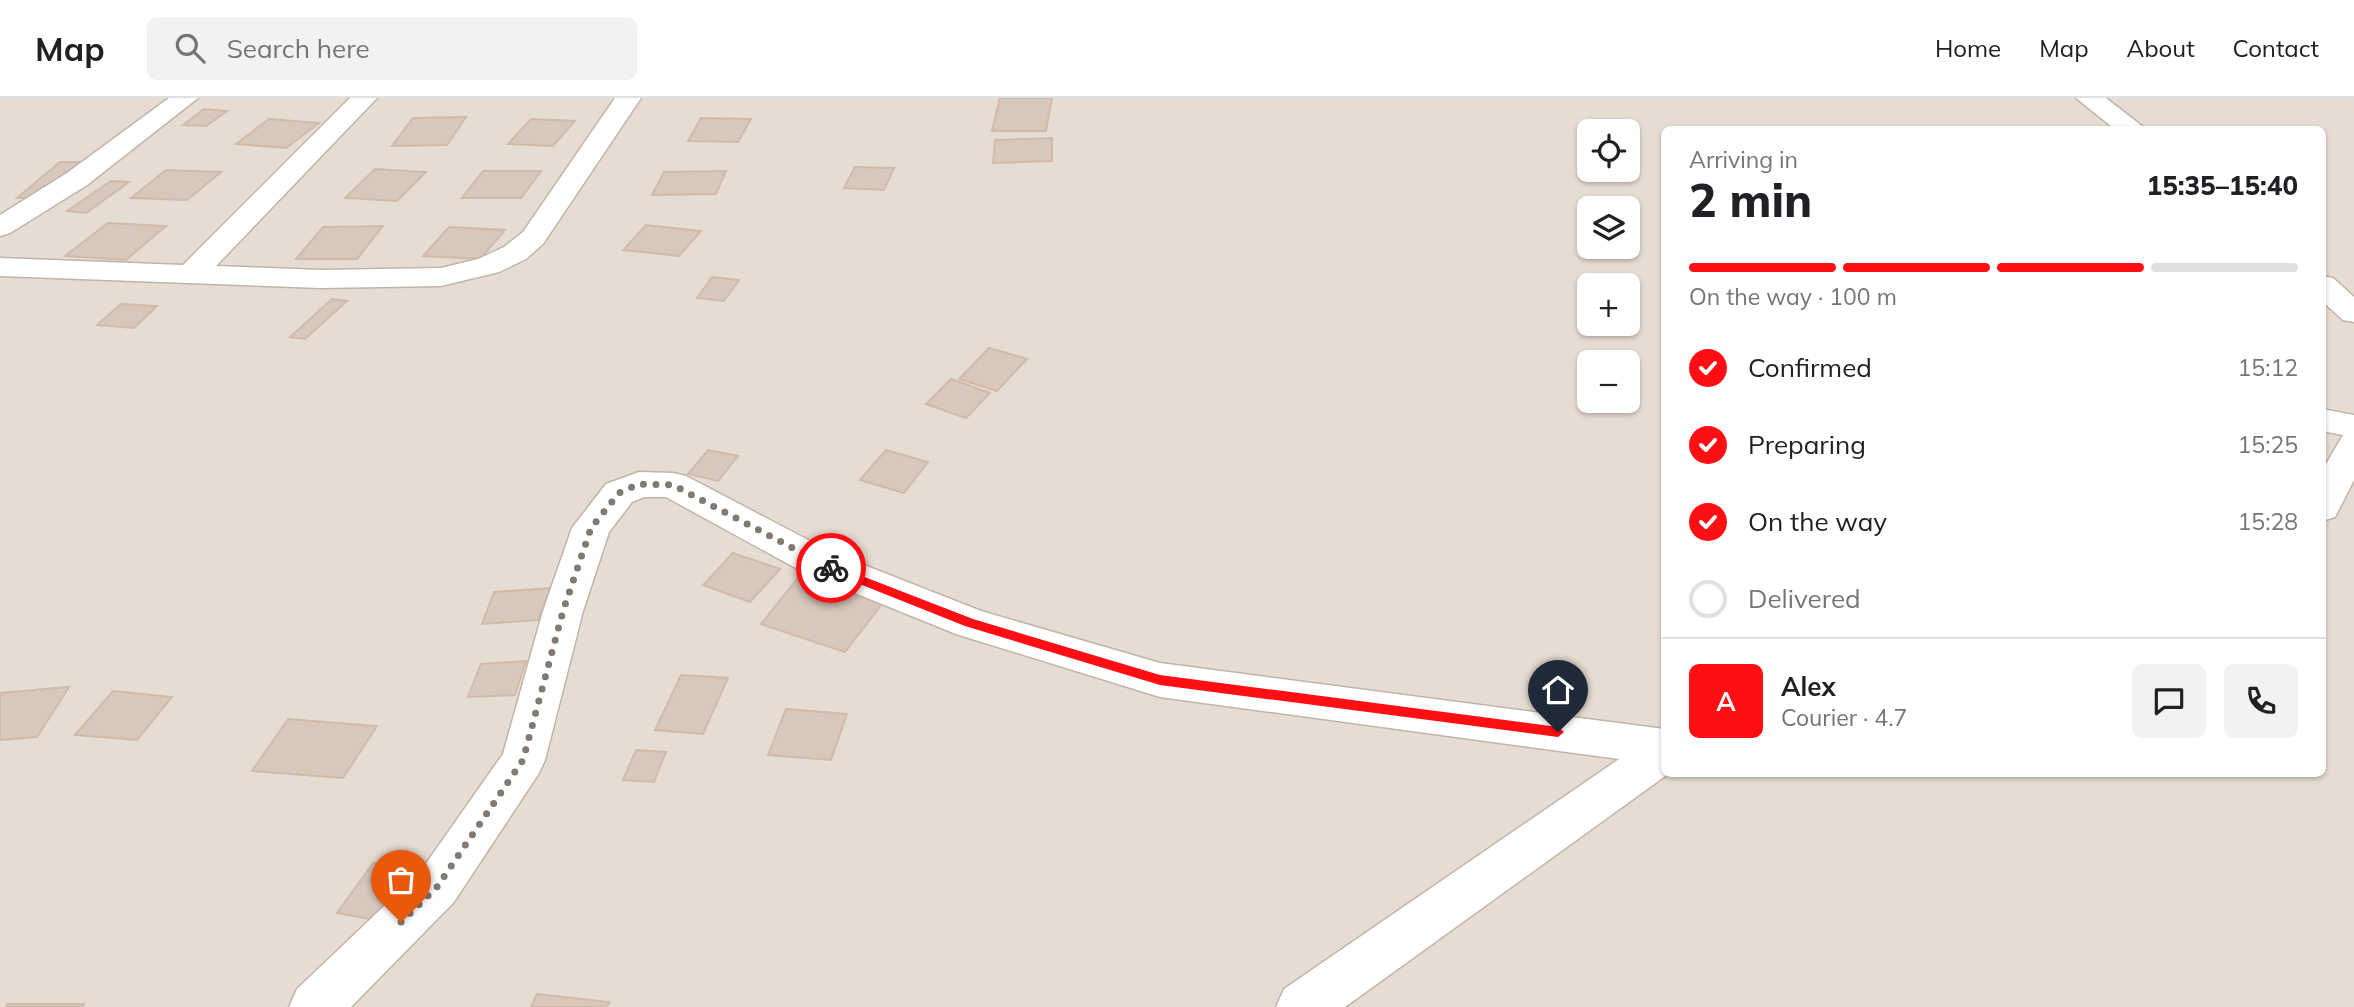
<!DOCTYPE html>
<html lang="en">
<head>
<meta charset="utf-8">
<style>
  :root { --surface:#fff; --page:#f2f2f2; --text:#202124; --muted:#757577; --line:#e0e0e0; --accent:#ff0e13 }
  body { margin:0; font-family:Mulish,sans-serif; background:var(--page); color:var(--text); height:100vh; display:flex; flex-direction:column; font-size:26px; white-space:nowrap }
  * { box-sizing:border-box; margin:0 }
  p { font-size:23px; color:var(--muted) }
  .icon { flex:none; width:38px; height:38px; fill:none; stroke:currentColor; stroke-width:2; stroke-linecap:round; stroke-linejoin:round }
  .map { position:relative; flex:1; overflow:hidden }
  .panel { position:absolute; left:1661px; top:28px; width:665px; height:651px; display:flex; flex-direction:column; background:var(--surface); border-radius:10px; box-shadow:0 2px 5px #0004 }
  .panel>* { flex:none }
  .fabs { position:absolute; left:1577px; top:21px; display:grid; gap:14px }
  .fabs a { display:grid; place-items:center; width:63px; height:63px; border-radius:10px; background:var(--surface); box-shadow:0 2px 5px #0004; font-size:35px }
  .pin { position:absolute; display:grid; place-items:center; width:60px; height:60px; color:#fff; margin:-72px -30px; border-radius:50% 50% 50% 0; rotate:-45deg; box-shadow:0 0 7px #0007 }
  .pin .icon { rotate:45deg }
  .courier { position:absolute; display:grid; place-items:center; width:70px; height:70px; margin:-35px; border:5px solid #ff0e13; border-radius:50%; background:#fff; color:#222; box-shadow:0 2px 9px #0007 }
  .head em { font-style:normal; font-weight:800 }
  .head div { display:flex; flex-direction:column-reverse }
  .head { display:flex; align-items:center; justify-content:space-between; height:119px; padding:0 28px }
  h1 { font-size:46px; font-weight:800; line-height:52px }
  .bar { display:grid; grid-template-columns:repeat(4,1fr); gap:10px 7px; align-content:center; height:84px; padding:0 28px }
  .bar i { height:9px; border-radius:5px; background:var(--line) }
  .bar .on { background:var(--accent) }
  .bar p { grid-column:span 4 }
  .line { display:flex; align-items:center; gap:18px; padding:0 28px; border-top:2px solid var(--line) }
  .line div { flex:1 }
  .round { display:grid; place-items:center; flex:none; width:74px; height:74px; border-radius:10px; background:var(--page) }
  ol { padding:0 28px; list-style:none }
  li { display:flex; align-items:center; gap:21px; height:77px }
  li p { margin-inline-start:auto }
  li .icon { padding:7px; border-radius:50%; background:var(--accent); color:#fff; stroke-width:4 }
  li:last-child { color:var(--muted) }
  li i { width:38px; height:38px; border:4px solid var(--line); border-radius:50% }
  header { display:flex; align-items:center; gap:42px; box-sizing:border-box; height:98px; padding:0 35px; background:var(--surface); border-bottom:2px solid var(--line) }
  header strong { font-size:33px }
  nav { display:flex; gap:38px; margin-inline-start:auto; font-size:24px }
  .search { width:490px; height:63px; background:var(--page); display:flex; align-items:center; gap:18px; box-sizing:border-box; padding:0 24px; border-radius:10px; color:var(--muted); font-size:26px }
  .map>svg:first-child { display:block }
  .residential { fill:#e7dcd1; fill-rule:evenodd }
  .building { fill:#d8c7bb; stroke:#d0bbab; stroke-width:2 }
  .lines { fill:none; stroke-linecap:round; stroke-linejoin:round }
  .minor-casing { stroke:#c1b4a8; stroke-width:3 }
  .minor { fill:#fff; fill-rule:evenodd }
  .route { fill:#ff0e13 }
  .done { stroke:#827971; stroke-width:7; stroke-dasharray:0 12.6 }
</style>
</head>
<body>
<header>
<strong>Map</strong>
<div class="search"><svg class="icon" aria-label="search" viewBox="0 0 24 24"><circle cx="10" cy="10" r="6"/><path d="M15 15l6 6"/></svg>Search here</div>
<nav><a>Home</a><a>Map</a><a>About</a><a>Contact</a></nav>
</header>
<div class="map">
<svg width="2354" height="909" viewBox="0 0 2354 909">
  <rect width="100%" height="100%" fill="#f3ebe3"/>
  <path class="residential" d="M0,0H2354V909H0ZM1664,32H2322V676H1664ZM1589,33H1628V72H1589ZM1589,110H1628V149H1589ZM1589,187H1628V226H1589ZM1589,264H1628V303H1589Z"/>
  <path class="building" d="M1000,0H1052L1046,33H992Z
    M204,11L227,13L206,28L183,27Z
    M466,19L447,47L392,48L413,20Z
    M466,19L447,47L392,48L413,20Z
    M701,20L751,21L738,44L688,43Z
    M269,21L319,25L286,50L236,46Z
    M531,21L575,23L553,48L508,46Z
    M1052,40V63L993,65L995,42Z
    M60,64H101L60,100H17Z
    M855,69L894,70L884,92L844,90Z
    M375,71L426,74L397,103L345,100Z
    M166,72L221,74L187,102L131,100Z
    M483,73H541L521,100H462Z
    M726,73L716,96L652,97L664,74Z
    M726,73L716,96L652,97L664,74Z
    M111,83L129,84L86,115L67,113Z
    M108,125L166,128L126,162L65,158Z
    M646,127L701,133L679,158L623,152Z
    M383,128L357,161H296L323,129Z
    M449,129L505,132L480,161L423,158Z
    M449,129L505,132L480,161L423,158Z
    M712,179L739,182L724,203L697,200Z
    M332,201L347,203L305,241L290,239Z
    M121,206L157,208L134,230L97,227Z
    M989,250L1027,261L997,293L959,281Z
    M951,281L990,295L966,320L926,306Z
    M708,352L738,358L718,383L688,376Z
    M708,352L738,358L718,383L688,376Z
    M886,352L928,364L904,395L860,382Z
    M733,455L780,471L750,504L703,487Z
    M802,475L885,502L845,554L761,526Z
    M551,490L538,522L482,526L494,494Z
    M526,563L515,597L468,599L481,566Z
    M526,563L515,597L468,599L481,566Z
    M681,577L728,580L703,636L655,632Z
    M681,577L728,580L703,636L655,632Z
    M69,589L37,639L0,642V595Z
    M113,593L172,599L137,642L75,637Z
    M786,611L847,616L831,662L768,657Z
    M288,621L377,628L343,680L252,673Z
    M288,621L377,628L343,680L252,673Z
    M636,652L666,654L654,684L623,682Z
    M373,765L441,777L408,828L337,815Z
    M537,896L609,904L607,909H531Z
    M7,906H84L83,909H6Z"/>
  <g class="lines">
    <g class="minor-casing">
      <path id="minor" d="M169,0H198L87,87L10,135L0,138V117L67,75Z
        M350,0H377L216,168L321,172L441,170L478,161L504,149L523,134L615,0H641L543,146L526,161L499,174L441,188L321,190L0,178V160L183,167Z
        M2076,0H2106L2147,32H2116Z
        M2322,178L2333,180L2354,199V224L2343,222L2322,203Z
        M2322,311L2354,317V382L2335,419L2322,423V373L2343,337L2322,333Z
        M639,374L673,375L686,378L831,454L981,513L1160,565L1664,631V676H1668L1345,909H1276L1284,891L1619,661L1160,599L956,536L803,474L666,399H644L632,404L609,434L583,513L545,662L539,675L454,804L351,909H289L297,891L420,774L503,656L543,513L572,430L606,386Z"/>
    </g>
    <use href="#minor" class="minor"/>
  </g>
  <path class="route" d="M831,466L973,521L1160,577L1558,629L1564,634L1558,639L1160,587L965,528L827,473L825,470Z"/>
  <g class="lines">
    <path class="done" d="M401,824L437,789L523,662L563,513L591,430L619,395L639,386L673,387L831,470"/>
  </g>
</svg>
<div class="fabs">
<a><svg class="icon" aria-label="locate" viewBox="0 0 24 24"><circle cx="12" cy="12" r="6"/><path d="M12 2v4M12 18v4M2 12h4M18 12h4"/></svg></a>
<a><svg class="icon" aria-label="layers" viewBox="0 0 24 24"><path d="M12 4l9 5-9 5-9-5zM3 14l9 5 9-5"/></svg></a>
<a>+</a>
<a>−</a>
</div>
<div class="pin" style="left:401px;top:824px;background:#ea580c"><svg class="icon" aria-label="bag" viewBox="0 0 24 24"><path d="M5 8h14l-1 12H6zM9 8a3 3 0 0 1 6 0"/></svg></div>
<div class="pin" style="left:1558px;top:634px;background:#1f2937"><svg class="icon" aria-label="home" viewBox="0 0 24 24"><path d="M3 11l9-7 9 7M6 9v11h12V9"/></svg></div>
<div class="courier" style="left:831px;top:470px"><svg class="icon" aria-label="bike" viewBox="0 0 24 24"><circle cx="6" cy="16" r="4"/><circle cx="18" cy="16" r="4"/><path d="M6 16l4-8h5l3 8M10 8l3 8H6M13 5h3"/></svg></div>
<section class="panel">
<div class="head"><div><h1>2 min</h1><p>Arriving in</p></div><em>15:35–15:40</em></div>
<div class="bar"><i class="on"></i><i class="on"></i><i class="on"></i><i></i><p>On the way · 100 m</p></div>
<ol>
<li><svg class="icon" aria-label="check" viewBox="0 0 24 24"><path d="M5 12l5 5 9-10"/></svg>Confirmed<p>15:12</p></li>
<li><svg class="icon" aria-label="check" viewBox="0 0 24 24"><path d="M5 12l5 5 9-10"/></svg>Preparing<p>15:25</p></li>
<li><svg class="icon" aria-label="check" viewBox="0 0 24 24"><path d="M5 12l5 5 9-10"/></svg>On the way<p>15:28</p></li>
<li><i></i>Delivered</li>
</ol>
<div class="line" style="height:126px"><b class="round" style="background:var(--accent);color:#fff">A</b><div><b>Alex</b><p>Courier · 4.7</p></div><a class="round"><svg class="icon" aria-label="chat" viewBox="0 0 24 24"><path d="M4 5h16v11H9l-5 4z"/></svg></a><a class="round"><svg class="icon" aria-label="phone" viewBox="0 0 24 24"><path d="M5 4h4l2 5-3 2q2 4 5 5l2-3 5 2v4C11 20 4 13 5 4z"/></svg></a></div>
</section>
</div>
</body>
</html>
